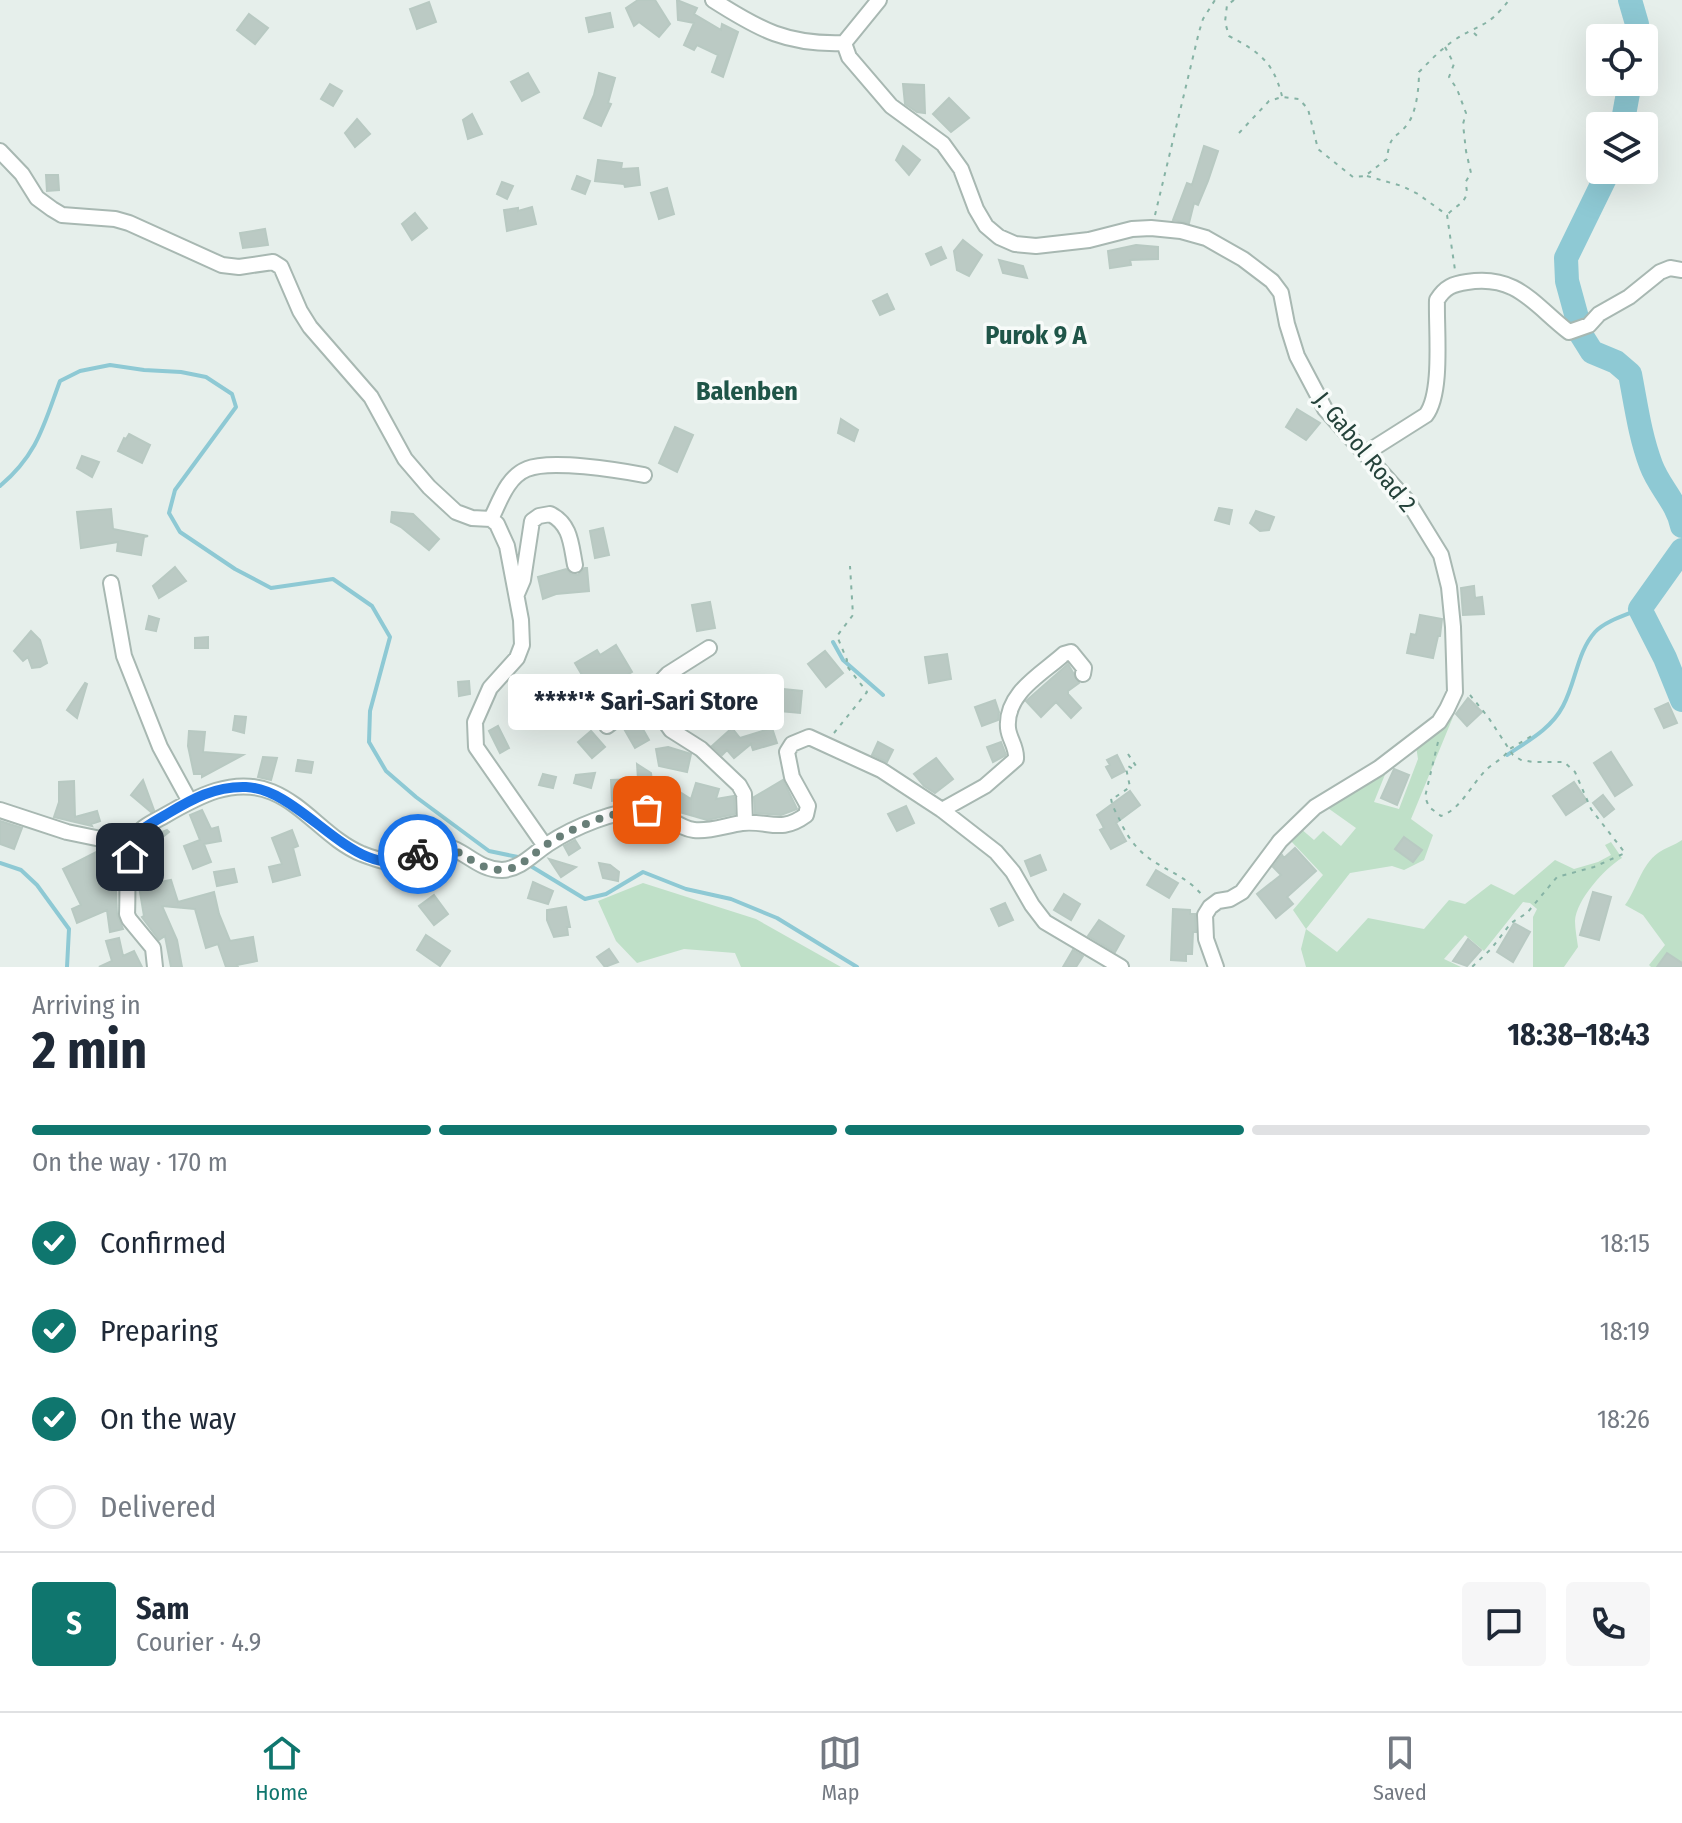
<!DOCTYPE html>
<html lang="en">
<head>
<meta charset="utf-8">
<style>
  :root { --surface:#fff; --page:#f6f6f7; --text:#1f2937; --muted:#747a83; --line:#e0e1e3; --accent:#0f766e }
  body { margin:0; font-family:"Fira Sans Condensed",sans-serif; background:var(--page); color:var(--text); height:100vh; display:flex; flex-direction:column; font-size:30px; white-space:nowrap }
  * { box-sizing:border-box; margin:0 }
  p { font-size:26px; color:var(--muted) }
  .icon { flex:none; width:44px; height:44px; fill:none; stroke:currentColor; stroke-width:2; stroke-linecap:round; stroke-linejoin:round }
  .map { position:relative; height:967px; overflow:hidden }
  .drawer { display:flex; flex-direction:column; background:var(--surface); flex:1 }
  .drawer>* { flex:none }
  .controls { position:absolute; left:1586px; top:24px; display:grid; gap:16px }
  .controls a { display:grid; place-items:center; width:72px; height:72px; border-radius:8px; background:var(--surface); box-shadow:0 8px 32px #0002; font-size:40px }
  .pin { position:absolute; display:grid; place-items:center; width:68px; height:68px; color:#fff; margin:-34px; border-radius:16px; box-shadow:0 4px 12px #0006 }
  .courier { position:absolute; display:grid; place-items:center; width:80px; height:80px; margin:-40px; border:6px solid #1a73e8; border-radius:50%; background:#fff; color:#222; box-shadow:0 2px 10px #0007 }
  .bubble { position:absolute; height:56px; border-radius:8px; background:var(--surface); box-shadow:0 8px 32px #0002; font-size:26px; font-weight:700; line-height:56px; text-align:center }
  .overview em { font-style:normal; font-weight:700 }
  .overview div { display:flex; flex-direction:column-reverse }
  .overview { display:flex; align-items:center; justify-content:space-between; height:136px; padding:0 32px }
  h1 { font-size:52px; font-weight:700; line-height:60px }
  .bar { display:grid; grid-template-columns:repeat(4,1fr); gap:12px 8px; align-content:center; height:96px; padding:0 32px }
  .bar i { height:10px; border-radius:6px; background:var(--line) }
  .bar .selected { background:var(--accent) }
  .bar p { grid-column:span 4 }
  .line { display:flex; align-items:center; gap:20px; padding:0 32px; border-top:2px solid var(--line) }
  .line div { flex:1 }
  .round { display:grid; place-items:center; flex:none; width:84px; height:84px; border-radius:8px; background:var(--page) }
  ol { padding:0 32px; list-style:none }
  li { display:flex; align-items:center; gap:24px; height:88px }
  li p { margin-inline-start:auto }
  li .icon { padding:8px; border-radius:50%; background:var(--accent); color:#fff; stroke-width:4 }
  li:last-child { color:var(--muted) }
  li i { width:44px; height:44px; border:4px solid var(--line); border-radius:50% }
  .tabs { display:flex; justify-content:space-around; align-items:center; height:112px; border-top:2px solid var(--line); background:var(--surface); font-size:22px; color:var(--muted) }
  .tabs a { display:grid; justify-items:center; gap:4px }
  .tabs .selected { color:var(--accent) }
  .map>svg:first-child { display:block }
  .green { fill:#bfe0c8 }
  .lines { fill:none; stroke-linecap:round; stroke-linejoin:round }
  .stream { stroke:#8ec9d4; stroke-width:4 }
  .river { stroke:#8ec9d4; stroke-width:24 }
  .building { fill:#bbcac4; stroke:#b8c9c2; stroke-width:2 }
  .minor-casing { stroke:#a8b8b2; stroke-width:18 }
  .path { stroke:#86b3a5; stroke-width:2; stroke-dasharray:4 6; stroke-linecap:butt }
  .minor { stroke:#fff; stroke-width:14 }
  .done { stroke:#687f78; stroke-width:8; stroke-dasharray:0 14.4 }
  .route { stroke:#1a73e8; stroke-width:10 }
  .labels { text-anchor:middle; stroke-width:7; stroke-linejoin:round; paint-order:stroke }
  .street-label { font-size:24px; fill:#24423a; stroke:#f7fbf9 }
  .neighbourhood-label { font-size:26px; font-weight:bold; fill:#1f5548; stroke:#f7fbf9 }
</style>
</head>
<body>
<div class="map">
<svg width="1682" height="967" viewBox="0 0 1682 967">
  <rect width="100%" height="100%" fill="#e6efeb"/>
  <path class="green" d="M1453,717L1411,819L1433,835L1424,860L1404,870L1392,866L1350,873L1306,929L1337,952L1368,918L1424,929L1449,900L1465,904L1491,884L1514,895L1555,860L1574,869L1598,862L1611,855L1605,845L1611,842L1622,858C1605,868 1576,900 1575,921C1575,929 1577,939 1578,947L1564,967H1533V917L1537,909L1530,903L1523,902L1484,951L1465,935L1444,959L1461,967H1306L1301,949L1306,929L1293,910L1323,875L1290,840L1300,828L1314,840L1323,831L1341,846L1356,828L1325,806L1388,767L1374,802L1399,809L1418,759L1416,746Z
    M1682,840V967H1651L1649,965L1665,945L1643,915L1625,905C1637,889 1641,865 1658,853C1665,848 1675,845 1682,840Z
    M643,883L756,919L841,967H741L735,953L684,949L637,963L616,941L598,901Z"/>
  <g class="lines">
    <path class="stream" d="M0,486C38,454 44,424 60,381L80,371L110,365L144,370L181,372L206,377L232,394L236,407L175,490L169,513L180,532L235,569L271,588L333,579L372,606L390,637L370,711L369,742L386,771L416,797L489,851L518,857L522,860
      M833,642L843,660L883,695
      M1507,755C1528,741 1551,729 1563,706C1576,682 1577,652 1595,632C1605,621 1626,615 1640,609
      M0,863L21,870L37,885L69,929L67,967
      M529,865L585,899L606,894L643,872L686,889L731,899L777,918L857,967"/>
    <path class="river" d="M1630,0L1637,24L1636,38
      M1622,126L1630,82
      M1609,170L1566,258L1567,281L1582,336L1592,352L1616,362L1630,374C1636,405 1640,436 1651,465C1659,487 1677,502 1682,526
      M1682,550L1640,609L1665,658L1682,700"/>
  </g>
  <path class="building" d="M638,0H655L670,24L659,37L639,22L634,26L626,8Z
    M677,0L697,8L694,14L721,30L722,24L738,32L723,77L712,72L718,55L697,45L694,50L684,45L694,23L678,20Z
    M429,2L436,22L417,29L410,9Z
    M610,13L613,27L589,32L586,18Z
    M249,14L268,28L255,44L237,30Z
    M528,73L539,92L522,101L511,82Z
    M599,73L615,78L608,103L611,104L601,126L584,118L594,95Z
    M330,84L342,91L333,106L321,99Z
    M903,84L924,85L925,113L917,112L905,104Z
    M949,98L969,118L951,132L933,114Z
    M472,114L482,134L468,139L463,120Z
    M357,119L370,134L355,147L345,133Z
    M903,146L920,160L909,175L896,160Z
    M1204,146L1218,151L1208,181L1198,205L1194,203L1189,223L1173,220L1187,183L1192,185Z
    M598,160L622,163L621,169L638,168L640,185L625,187L624,184L595,181Z
    M46,175H58L59,190L47,191Z
    M577,176L590,181L585,194L572,189Z
    M502,182L513,186L507,199L497,194Z
    M667,188L674,214L659,219L651,193Z
    M532,207L536,224L507,231L504,210L518,208V211Z
    M415,213L427,228L412,240L402,224Z
    M265,229L268,245L243,248L240,233Z
    M963,240L982,255L969,276L957,270L954,251Z
    M1136,245L1158,247V259L1130,260L1131,265L1110,268L1108,251Z
    M941,247L946,258L931,265L926,254Z
    M999,260L1023,266L1027,278L1003,273Z
    M887,294L894,309L880,315L873,301Z
    M1297,409L1320,423L1306,440L1286,427Z
    M841,419L858,430L854,441L838,433Z
    M675,427L693,435L677,472L659,463Z
    M129,434L150,445L142,463L118,451L124,438L126,439Z
    M82,456L99,462L92,477L77,468Z
    M1219,508L1232,510L1229,524L1215,520Z
    M111,509L113,529L148,536L144,537L141,555L117,551L118,542L81,548L77,512Z
    M1256,511L1274,517L1269,530L1260,531L1250,523Z
    M392,512L413,514L439,539L429,550L401,527L391,522Z
    M603,528L609,555L595,558L590,531Z
    M175,567L186,581L159,598L153,586Z
    M585,568H587L589,591L556,594L543,599L538,577L566,569L571,574L578,575Z
    M1474,586L1475,598L1482,597L1484,614L1463,615L1461,588Z
    M710,602L715,628L697,631L692,605Z
    M1420,615L1442,619L1440,636H1438L1433,658L1407,653L1411,634L1416,635Z
    M149,616L159,619L156,631L146,629Z
    M31,631L40,640L47,663L40,667L32,668L28,657L23,661L14,651Z
    M208,637V648H195V638Z
    M616,645L632,672L622,678L633,694L603,717L595,706L604,700L590,677L585,680L575,663L597,650L600,655Z
    M825,651L843,673L826,687L808,664Z
    M947,654L951,679L929,683L925,657Z
    M1068,664L1079,683L1068,691V694L1081,708L1071,718L1056,702L1041,717L1026,701Z
    M469,681L470,694L459,696L458,682Z
    M85,683L87,684L77,718L67,710Z
    M783,689L802,691L800,713L780,711Z
    M735,692L747,706L727,723L715,709Z
    M1468,698L1482,712L1467,726L1456,714Z
    M995,700L999,712L998,720L982,726L975,707Z
    M1668,703L1677,723L1664,728L1655,709Z
    M235,716L246,717L244,733L233,730Z
    M636,717L649,740L635,748L623,727Z
    M498,726L509,748L500,753L489,731Z
    M732,728L740,738L772,728L777,743L753,750L751,744L734,758L727,750L722,755L712,746Z
    M189,731L205,732L203,752L243,755L202,777V774H194L188,746Z
    M591,731L605,747L592,758L578,742Z
    M878,742L893,750L887,762L872,755Z
    M1001,742L1006,755L993,762L987,747Z
    M668,747L691,754L687,772L659,766L656,749Z
    M1611,752L1632,785L1615,796L1594,763Z
    M1117,755L1125,771L1112,778L1106,767L1110,765L1107,760Z
    M263,757L277,758L271,780L258,777Z
    M936,758L953,779L935,793L924,786L914,774Z
    M298,760L313,762L311,773L296,771Z
    M637,764L651,773L654,796L612,801L611,780L638,779Z
    M1394,769L1409,775L1397,805L1381,798Z
    M595,773L591,788L574,783L576,775Z
    M543,774L556,777L553,788L539,785Z
    M143,780L154,810L151,812L131,795Z
    M783,780L797,809L781,815L755,813L754,797Z
    M74,781L75,817L97,811L100,821L91,824L92,826L54,817L59,802V782Z
    M1574,782L1587,801L1566,815L1553,796Z
    M696,783L719,789L716,799L734,796L735,814L707,820L676,811L662,802L672,787L691,799Z
    M1130,791L1140,805L1116,823L1126,841L1111,849L1100,830L1104,828L1097,815Z
    M1603,795L1614,809L1604,817L1593,803Z
    M906,806L914,823L897,831L888,814Z
    M202,810L211,829L218,827L221,841L204,844L211,862L193,869L184,846L200,840L190,815Z
    M0,821L22,828L14,849L0,844Z
    M167,830L169,832L139,856L141,846L147,838Z
    M292,830L298,846L293,848L300,875L273,882L269,867L282,864L272,838Z
    M1404,837L1422,850L1413,862L1395,849Z
    M575,840L580,848L569,855L564,846Z
    M1295,848L1316,871L1287,897L1293,904L1276,918L1257,894L1281,875L1273,867L1282,855L1284,858Z
    M102,849L113,852L118,864L115,869L117,914L123,929L110,932L107,910L77,923L72,909L81,905L63,869Z
    M1040,855L1046,870L1031,876L1025,861Z
    M549,859L576,867L561,877Z
    M599,863L610,865L619,872L618,881L603,878Z
    M234,869L237,882L217,886L214,872Z
    M1156,870L1178,883L1169,898L1147,885Z
    M171,880L178,902L214,892L219,914L230,941L253,937L257,961L237,965L238,967H226L218,944L206,948L195,909L162,906L177,940L182,967H171L165,936L159,940L142,917L144,916L139,886Z
    M533,882L553,891L548,904L528,898Z
    M1593,892L1611,897L1599,940L1580,935Z
    M1064,894L1080,904L1071,920L1054,910Z
    M434,895L448,914L434,925L419,906Z
    M1005,903L1013,920L999,926L991,909Z
    M566,907L570,927H567L568,935L554,937L547,920V910Z
    M1173,909L1190,910V914H1195L1196,932H1193L1192,954H1186V961L1171,960Z
    M1099,920L1124,936L1115,952L1088,936Z
    M1514,923L1530,932L1513,962L1497,952Z
    M426,935L450,951L440,966L417,950Z
    M119,938L123,956L134,951L142,967H99L112,961L106,941Z
    M1468,939L1481,950L1467,966L1453,961Z
    M609,949L618,962L605,967L597,957Z
    M1073,950L1083,956L1076,967H1063Z
    M1667,953L1682,963V967H1657Z"/>
  <g class="lines">
    <g class="minor-casing">
      <path id="minor" d="M713,0C760,30 787,45 844,43
        M844,43L849,57L891,106L943,144L961,169L976,209L986,226L999,237L1015,244L1036,246L1089,240L1132,229L1151,228L1181,231L1206,238L1243,259L1272,281L1281,293L1287,324L1297,356L1325,409L1409,503L1441,555L1449,587L1453,627L1455,692L1447,709L1439,722L1379,768L1315,807L1280,841L1242,892L1230,899L1218,901L1210,907L1205,915L1206,939L1216,967
        M844,43L879,0
        M0,151L22,174L37,198L52,209L62,215L115,219L129,223L222,265L239,267L273,262L281,267L300,311L310,327L371,397L405,459L429,487L456,512L472,518L491,519
        M1366,453L1426,415C1443,393 1436,329 1437,300C1445,287 1453,284 1467,282C1517,274 1534,305 1569,332L1589,325L1599,314L1629,297L1660,272L1670,268L1682,270
        M111,583L124,656L160,747L189,800
        M517,594L523,580L532,521L539,516L550,514C571,524 571,545 575,565
        M709,648L668,674L649,694L654,706L671,730L701,749L739,785L744,794L745,822
        M607,726L649,694
        M0,810L67,832L130,845
        M942,810L985,786L1016,759C1017,747 1009,739 1008,728C1005,693 1042,674 1064,654L1071,652L1084,668L1083,674
        M545,846L476,747L475,722L490,688L517,658L522,645L521,620L507,546L497,524L491,519C500,501 507,477 527,469C550,459 618,470 644,475
        M155,967L153,948L129,919L127,914C128,897 126,855 132,842C137,829 153,822 164,816C197,797 233,776 272,792C306,806 328,840 362,854C373,858 391,865 403,863C417,860 426,843 441,845C464,848 477,870 502,870C521,869 534,853 548,844C574,827 614,810 645,810C664,810 676,828 694,830C710,832 727,825 742,823C769,820 780,834 806,815L808,806L792,777L787,752L792,744L809,737L881,770L942,810L996,852L1013,872L1032,905L1045,922L1121,967"/>
    </g>
    <path class="path" d="M1234,0L1227,5L1225,22L1229,36C1259,52 1273,61 1282,96
      M1474,33L1479,38
      M1445,47L1454,64L1449,77L1457,89L1466,113L1463,124L1466,151L1471,173L1465,183C1472,201 1457,204 1447,215
      M1239,133L1269,101L1282,97L1299,99L1308,109L1318,149L1353,177L1365,176L1387,159C1390,131 1397,140 1409,122C1417,109 1419,86 1419,72C1430,61 1440,50 1453,41C1479,23 1486,30 1509,0
      M1367,176L1402,186L1418,194L1447,215L1455,270
      M1155,215L1199,32L1203,19L1215,0
      M1470,695L1488,717L1513,755L1521,760L1533,762H1564L1575,772L1591,809L1625,853L1594,867L1557,877L1527,913L1511,923L1491,949L1472,967
      M834,733L867,692L846,665L847,660L837,636L853,615L850,566
      M1438,742L1425,797L1429,807L1441,816C1461,809 1471,785 1486,770C1493,763 1505,758 1508,750L1535,734
      M1128,754L1136,766L1133,769L1128,766L1126,768L1130,787L1114,798H1111C1112,808 1119,817 1123,827C1146,871 1177,865 1203,896"/>
    <use href="#minor" class="minor"/>
  </g>
  <g class="lines">
    <path class="done" d="M418,854C455,831 466,870 502,870C521,869 534,852 549,843C578,825 612,811 647,810"/>
    <path class="route" d="M130,857C130,832 147,826 167,814C192,799 215,786 246,787C305,789 359,891 418,854"/>
  </g>
  <g class="labels">
    <g class="street-label">
      <text transform="translate(1365 452) rotate(51)" y="8">J. Gabol Road 2</text>
    </g>
    <g class="neighbourhood-label">
      <text x="1036" y="344">Purok 9 A</text>
      <text x="747" y="400">Balenben</text>
    </g>
  </g>
</svg>
<div class="controls">
<a><svg class="icon" aria-label="locate" viewBox="0 0 24 24"><circle cx="12" cy="12" r="6"/><path d="M12 2v4M12 18v4M2 12h4M18 12h4"/></svg></a>
<a><svg class="icon" aria-label="layers" viewBox="0 0 24 24"><path d="M12 4l9 5-9 5-9-5zM3 14l9 5 9-5"/></svg></a>
</div>
<div class="pin" style="left:647px;top:810px;background:#ea580c"><svg class="icon" aria-label="bag" viewBox="0 0 24 24"><path d="M5 8h14l-1 12H6zM9 8a3 3 0 0 1 6 0"/></svg></div>
<div class="pin" style="left:130px;top:857px;background:#1f2937"><svg class="icon" aria-label="home" viewBox="0 0 24 24"><path d="M3 11l9-7 9 7M6 9v11h12V9"/></svg></div>
<div class="courier" style="left:418px;top:854px"><svg class="icon" aria-label="bike" viewBox="0 0 24 24"><circle cx="6" cy="16" r="4"/><circle cx="18" cy="16" r="4"/><path d="M6 16l4-8h5l3 8M10 8l3 8H6M13 5h3"/></svg></div>
<div class="bubble" style="left:508px;top:674px;width:276px">****'* Sari-Sari Store</div>
</div>
<section class="drawer">
<div class="overview"><div><h1>2 min</h1><p>Arriving in</p></div><em>18:38–18:43</em></div>
<div class="bar"><i class="selected"></i><i class="selected"></i><i class="selected"></i><i></i><p>On the way · 170 m</p></div>
<ol>
<li><svg class="icon" aria-label="check" viewBox="0 0 24 24"><path d="M5 12l5 5 9-10"/></svg>Confirmed<p>18:15</p></li>
<li><svg class="icon" aria-label="check" viewBox="0 0 24 24"><path d="M5 12l5 5 9-10"/></svg>Preparing<p>18:19</p></li>
<li><svg class="icon" aria-label="check" viewBox="0 0 24 24"><path d="M5 12l5 5 9-10"/></svg>On the way<p>18:26</p></li>
<li><i></i>Delivered</li>
</ol>
<div class="line" style="height:144px"><b class="round" style="background:var(--accent);color:#fff">S</b><div><b>Sam</b><p>Courier · 4.9</p></div><a class="round"><svg class="icon" aria-label="chat" viewBox="0 0 24 24"><path d="M4 5h16v11H9l-5 4z"/></svg></a><a class="round"><svg class="icon" aria-label="phone" viewBox="0 0 24 24"><path d="M5 4h4l2 5-3 2q2 4 5 5l2-3 5 2v4C11 20 4 13 5 4z"/></svg></a></div>
</section>
<nav class="tabs">
<a class="selected"><svg class="icon" aria-label="home" viewBox="0 0 24 24"><path d="M3 11l9-7 9 7M6 9v11h12V9"/></svg>Home</a>
<a><svg class="icon" aria-label="map" viewBox="0 0 24 24"><path d="M3 6l6-2 6 2 6-2v14l-6 2-6-2-6 2zM9 4v14M15 6v14"/></svg>Map</a>
<a><svg class="icon" aria-label="saved" viewBox="0 0 24 24"><path d="M7 4h10v16l-5-4-5 4z"/></svg>Saved</a>
</nav>
</body>
</html>
